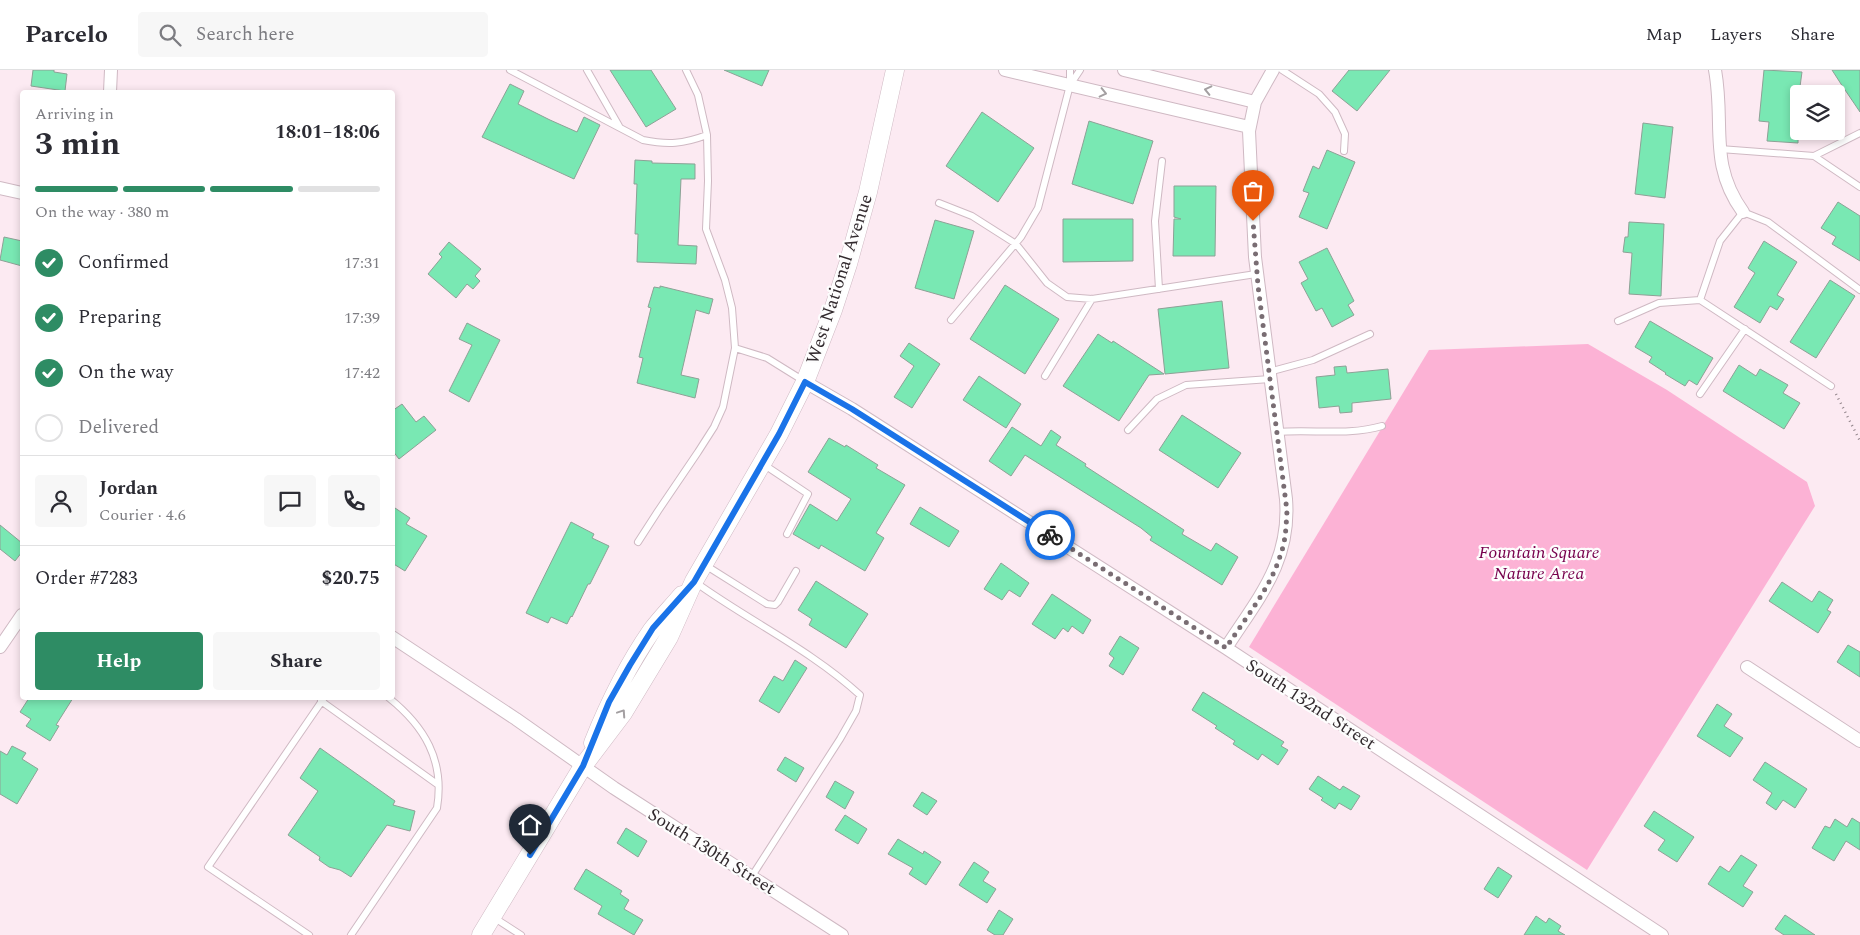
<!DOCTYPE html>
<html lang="en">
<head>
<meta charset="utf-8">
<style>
  :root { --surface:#fff; --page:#f7f7f7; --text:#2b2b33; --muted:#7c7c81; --line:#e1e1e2; --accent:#2e8c64 }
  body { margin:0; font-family:Spectral,serif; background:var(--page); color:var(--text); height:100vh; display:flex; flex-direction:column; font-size:19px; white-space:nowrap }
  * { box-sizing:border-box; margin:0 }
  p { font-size:16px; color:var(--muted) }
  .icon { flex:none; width:28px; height:28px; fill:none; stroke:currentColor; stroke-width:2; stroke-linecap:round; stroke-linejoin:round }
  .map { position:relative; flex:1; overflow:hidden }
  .sheet { position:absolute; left:20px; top:20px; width:375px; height:610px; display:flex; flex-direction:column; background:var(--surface); border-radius:5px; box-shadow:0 2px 8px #0003 }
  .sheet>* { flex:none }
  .fabs { position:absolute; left:1790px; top:15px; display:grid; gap:10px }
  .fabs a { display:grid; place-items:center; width:55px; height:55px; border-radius:5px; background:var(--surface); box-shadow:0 2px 8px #0003; font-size:25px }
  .pin { position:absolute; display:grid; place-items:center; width:42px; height:42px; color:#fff; margin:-51px -21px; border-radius:50% 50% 50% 0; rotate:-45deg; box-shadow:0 0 5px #0007 }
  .pin .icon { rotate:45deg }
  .courier { position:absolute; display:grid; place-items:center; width:50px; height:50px; margin:-25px; border:4px solid #1a73e8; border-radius:50%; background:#fff; color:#222; box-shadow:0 1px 6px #0007 }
  .overview em { font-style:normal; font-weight:700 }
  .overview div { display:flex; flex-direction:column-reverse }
  .overview { display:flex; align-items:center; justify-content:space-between; height:85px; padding:0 15px }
  h1 { font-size:32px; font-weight:700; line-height:38px }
  .bar { display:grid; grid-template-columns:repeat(4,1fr); gap:8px 5px; align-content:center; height:60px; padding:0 15px }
  .bar i { height:6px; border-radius:4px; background:var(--line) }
  .bar .current { background:var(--accent) }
  .bar p { grid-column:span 4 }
  .line { display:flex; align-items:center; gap:12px; padding:0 15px; border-top:1px solid var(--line) }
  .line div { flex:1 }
  .round { display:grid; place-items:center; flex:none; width:52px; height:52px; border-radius:5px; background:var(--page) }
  ol { padding:0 15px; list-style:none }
  li { display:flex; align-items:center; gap:15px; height:55px }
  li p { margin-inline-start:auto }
  li .icon { padding:5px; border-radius:50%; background:var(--accent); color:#fff; stroke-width:4 }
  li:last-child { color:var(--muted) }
  li i { width:28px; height:28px; border:2px solid var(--line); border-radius:50% }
  .button { display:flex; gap:10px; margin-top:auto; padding:10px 15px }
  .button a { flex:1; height:58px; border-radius:5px; background:var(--accent); color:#fff; font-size:20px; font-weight:700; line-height:58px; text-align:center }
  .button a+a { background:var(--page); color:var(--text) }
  header { display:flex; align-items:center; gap:30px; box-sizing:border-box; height:70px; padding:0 25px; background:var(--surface); border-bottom:1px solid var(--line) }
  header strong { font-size:24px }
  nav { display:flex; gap:28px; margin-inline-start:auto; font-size:18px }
  .search { width:350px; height:45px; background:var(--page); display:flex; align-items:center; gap:12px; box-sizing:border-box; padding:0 18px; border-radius:5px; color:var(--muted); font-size:19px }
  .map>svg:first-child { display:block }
  .green { fill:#fcb2d5 }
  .building { fill:#79e8b3; stroke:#8da196 }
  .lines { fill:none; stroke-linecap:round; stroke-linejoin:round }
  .lane-casing { stroke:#cfb9c3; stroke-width:8 }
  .street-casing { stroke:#cfb9c3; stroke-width:14 }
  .secondary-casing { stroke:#cfb9c3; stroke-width:19 }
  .path { stroke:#92858b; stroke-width:2.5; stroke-dasharray:1 4; stroke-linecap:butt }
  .lane { stroke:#fff; stroke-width:6 }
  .street { stroke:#fff; stroke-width:12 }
  .secondary { stroke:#fff; stroke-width:18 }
  .oneway { stroke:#a39fa1 }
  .done { stroke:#796d73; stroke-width:5; stroke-dasharray:0 9 }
  .route { stroke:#1a73e8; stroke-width:6 }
  .labels { text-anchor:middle; stroke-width:4.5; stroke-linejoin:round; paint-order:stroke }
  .street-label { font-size:18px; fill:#322a2e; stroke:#fdfdfd }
  .park-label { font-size:18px; font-style:italic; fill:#77004d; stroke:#fdfdfd }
</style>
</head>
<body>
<header>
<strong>Parcelo</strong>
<div class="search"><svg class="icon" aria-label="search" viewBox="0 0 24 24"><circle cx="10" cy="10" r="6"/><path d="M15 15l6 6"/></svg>Search here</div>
<nav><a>Map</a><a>Layers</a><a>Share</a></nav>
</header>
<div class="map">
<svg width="1860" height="865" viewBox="0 0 1860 865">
  <rect width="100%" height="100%" fill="#fceaf2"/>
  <path class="green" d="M1588,274L1667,320L1807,412L1815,436L1587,800L1249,577L1429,280Z"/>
  <path class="building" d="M33,0H54V2L67,4L65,21L31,16Z
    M610,0H651L676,39L646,57Z
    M724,0H769L762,16Z
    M1349,0H1390L1357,41L1332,21Z
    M1764,0L1802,2L1799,24L1798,73L1767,71L1769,52L1759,51Z
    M1832,0H1860V42L1841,14Z
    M510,14L524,21L518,34L550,50L577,62L584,47L600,55L574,109L482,67Z
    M982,42L1034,78L998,132L946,96Z
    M1089,51L1153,71L1133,134L1072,114Z
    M1643,53L1673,57L1665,128L1635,124Z
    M1327,80L1355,92L1327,159L1299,147L1309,123L1303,121L1313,96L1319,99Z
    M635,90L652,91V93L695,94V109H681L678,175L697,176L696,194L637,192L638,164H635L637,114H634Z
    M1174,116H1216L1215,186H1173L1174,149H1181L1174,147Z
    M1838,132L1860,146V191L1832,174L1836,167L1821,158Z
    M1063,149H1133V191L1063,192Z
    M935,150L974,161L954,229L915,218Z
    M1629,152L1664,154L1661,226L1629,224L1632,183L1623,182L1625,167H1628Z
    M4,167L22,171V196L0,190Z
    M1764,171L1797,192L1777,225L1784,229L1777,240L1770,236L1760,253L1734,237L1755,203L1748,198Z
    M449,172L481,199L475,206L480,211L473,219L467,214L456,228L428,204L442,187L439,184Z
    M1327,178L1354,231L1348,235L1354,245L1332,257L1322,238L1316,241L1301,213L1308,209L1299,192Z
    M1830,210L1855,226L1816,288L1790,272Z
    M1005,215L1059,249L1025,304L970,269Z
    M660,216L713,229L709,244L696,240L681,305L699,309L695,328L637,313L643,288L639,287L651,238L648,237L654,217L660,218Z
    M1222,231L1229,298L1165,304L1158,239Z
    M1650,251L1713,288L1697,315L1689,310L1685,316L1665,304L1666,303L1649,292L1652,287L1635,277Z
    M467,253L500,270L469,332L449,321L472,275L459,269Z
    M1098,264L1112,273L1113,271L1164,304L1149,305L1119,351L1063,316Z
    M909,273L940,294L912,338L894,327L914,296L900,286Z
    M1739,295L1756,306L1760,299L1788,315L1783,323L1800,333L1784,359L1723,321Z
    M1346,296L1347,303L1388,299L1391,329L1352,333V342L1340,343L1339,336L1319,338L1316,307L1335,305L1334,297Z
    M979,306L1021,334L1006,358L963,330Z
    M402,334L416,352L424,346L436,360L399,389L392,380V341Z
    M1182,345L1241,383L1218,418L1159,380Z
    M1012,357L1041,376L1051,360L1061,367L1056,375L1086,394L1085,396L1184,460L1182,464L1211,481L1216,473L1238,487L1222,515L1150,470L1152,467L1141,458L1025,385L1011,406L989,391Z
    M829,368L845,377L846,375L878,395L876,398L905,415L876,463L884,468L865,501L821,475L819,479L793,464L810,434L837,451L851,429L808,402Z
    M392,436L410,448L406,454L427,466L405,501L392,493Z
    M920,437L959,461L949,477L910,454Z
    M571,452L594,464L592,468L609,476L590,514H588L572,547L571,546L567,554L551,547L548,553L526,543Z
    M0,455L22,473V482L15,491L0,479Z
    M1001,493L1029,513L1020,527L1009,520L1002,530L984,519Z
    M816,511L868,544L846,578L809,555L812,549L798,540Z
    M1782,512L1812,532L1819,521L1833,530L1827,540L1831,542L1818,563L1769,531Z
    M1052,524L1091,550L1083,564L1072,556L1068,562L1063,558L1055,569L1032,554Z
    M1120,566L1139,578L1123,605L1109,596L1114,588L1109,584Z
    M1848,575L1860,582V607L1837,592Z
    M795,590L807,598L779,643L759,631L774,606L783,611Z
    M1203,622L1284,672L1281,676L1288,680L1278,695L1262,684L1258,690L1233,674L1235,671L1215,658L1217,656L1192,640Z
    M29,628H73L56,655L59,656L50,671L26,656L31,649L20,642Z
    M1717,634L1732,644L1724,656L1743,668L1730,687L1697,666Z
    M12,676L26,683L22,689L38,699L17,734L0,724V681L7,685Z
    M320,678L395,731L393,735L415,741L410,761L387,755L351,807L340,800L329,797L319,790L320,787L288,765L318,721L300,708Z
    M785,687L804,698L796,712L777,700Z
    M1765,692L1807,719L1795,738L1783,730L1776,740L1766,733L1772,723L1753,710Z
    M1318,706L1340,720L1343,716L1360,726L1351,740L1339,733L1335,739L1321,730L1323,728L1309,719Z
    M835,711L854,722L845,739L826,727Z
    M922,722L937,731L927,745L913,736Z
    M1654,741L1694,767L1677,792L1658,780L1665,770L1644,756Z
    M845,745L867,759L858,774L835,760Z
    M1852,748L1860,753V780L1846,771L1834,791L1812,778L1825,756L1830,758L1835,749L1847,757Z
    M626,758L647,771L638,787L617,773Z
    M898,769L923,784L924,781L941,792L926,815L909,804L913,798L888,784Z
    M1741,785L1757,795L1743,816L1753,822L1743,837L1708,814L1720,796L1729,802Z
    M974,792L989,802L983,811L996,819L987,833L959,815Z
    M1498,797L1512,806L1498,828L1484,819Z
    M586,799L622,821L620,824L629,830L624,839L643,850L634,865L598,844L602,836L574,819Z
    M999,840L1013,849L1003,865H995L987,860Z
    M1785,845L1815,865H1784L1775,859Z
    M1536,846L1546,853L1549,848L1561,856L1558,861L1565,865H1524Z"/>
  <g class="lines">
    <g class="lane-casing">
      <path id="lane" d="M510,0L643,70C668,75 683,74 707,65L698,25L686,0
        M587,0L619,56
        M1282,0L1319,24L1335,42L1345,64L1344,81
        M1070,15L1080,0
        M707,65L708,111L706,159L725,210L732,238L735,278
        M1720,79L1814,86L1860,63
        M1814,86L1860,117
        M939,133L972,146L1016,174L1047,213L1067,227L1092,229L1256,204
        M1159,219L1155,151L1162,91
        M1700,230L1720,171L1743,142L1768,152L1860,220
        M951,250L1021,167L1038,138L1070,15V0
        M1618,251L1659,233L1700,230L1831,316
        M1269,302L1313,290L1370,264
        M1045,306L1092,229
        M1700,324L1745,259
        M1128,360L1157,329L1186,315L1270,309
        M1277,362C1312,359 1348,366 1382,356
        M763,394L808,424L787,464
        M638,472L658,441L698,382L714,357L723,337L735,278L767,288L804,311
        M705,495L767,534L775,535L778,532L796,501
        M695,512C749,551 811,580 860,625L856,641L840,669L752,806
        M321,631L437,714
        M493,847L521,865
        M309,865L208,797L324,628
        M351,865L437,738C445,690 424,656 389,628"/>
    </g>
    <g class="street-casing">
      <path id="street" d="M1005,0L1249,57
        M1124,0L1255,32
        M1715,0C1725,54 1708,94 1743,142
        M110,22L111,0
        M0,118L22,123
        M805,312L852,339L1226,578L1662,865
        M392,567L516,649L614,718L842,865
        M0,577L22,545
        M1226,578C1258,528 1291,492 1286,429L1255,187L1249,61L1255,32L1273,0
        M1747,597L1860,671"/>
    </g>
    <g class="secondary-casing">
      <path id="secondary" d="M593,673C609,633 627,596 652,560C661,548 672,537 682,525
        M481,865L583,696L623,643L669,567L694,511L779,364L805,312L833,240L848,194L868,122L895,0"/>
    </g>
    <path class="path" d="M1836,324L1860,371"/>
    <use href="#lane" class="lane"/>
    <use href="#street" class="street"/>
    <use href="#secondary" class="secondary"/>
  </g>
  <defs><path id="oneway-chevron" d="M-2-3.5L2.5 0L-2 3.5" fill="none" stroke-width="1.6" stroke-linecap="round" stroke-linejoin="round" transform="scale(1.25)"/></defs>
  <g class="oneway">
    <use href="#oneway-chevron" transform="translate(1208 20) rotate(-167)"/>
    <use href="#oneway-chevron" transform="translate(1103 23) rotate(13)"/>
    <use href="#oneway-chevron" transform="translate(622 643) rotate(-56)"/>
  </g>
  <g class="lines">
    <path class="done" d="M1050,465L1226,578C1245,548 1271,518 1281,483C1286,470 1286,455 1287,441L1258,216L1253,151"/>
    <path class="route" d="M530,785L583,696L609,632L630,595L653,558L694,512L779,364L805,312L852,339L1050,465"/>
  </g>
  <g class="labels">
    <g class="street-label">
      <text transform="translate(839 209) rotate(-72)" y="6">West National Avenue</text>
      <text transform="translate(1311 634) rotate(33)" y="6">South 132nd Street</text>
      <text transform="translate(712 781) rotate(32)" y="6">South 130th Street</text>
    </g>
    <g class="park-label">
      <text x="1539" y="488">Fountain Square<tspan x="1539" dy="21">Nature Area</tspan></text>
    </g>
  </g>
</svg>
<div class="fabs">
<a><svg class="icon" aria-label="layers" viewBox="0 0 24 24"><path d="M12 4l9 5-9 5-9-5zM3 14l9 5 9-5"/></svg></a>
</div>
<div class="pin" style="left:1253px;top:151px;background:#ea580c"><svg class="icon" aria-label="bag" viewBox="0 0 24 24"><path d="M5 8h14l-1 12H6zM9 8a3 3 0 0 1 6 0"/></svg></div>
<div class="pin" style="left:530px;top:785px;background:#1f2937"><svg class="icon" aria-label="home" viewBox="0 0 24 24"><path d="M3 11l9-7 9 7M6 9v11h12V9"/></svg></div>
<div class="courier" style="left:1050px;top:465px"><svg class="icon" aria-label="bike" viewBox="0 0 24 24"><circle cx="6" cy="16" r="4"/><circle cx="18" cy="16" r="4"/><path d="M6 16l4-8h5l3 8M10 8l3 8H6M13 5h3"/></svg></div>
<section class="sheet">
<div class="overview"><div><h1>3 min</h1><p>Arriving in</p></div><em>18:01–18:06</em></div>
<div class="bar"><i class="current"></i><i class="current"></i><i class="current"></i><i></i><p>On the way · 380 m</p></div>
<ol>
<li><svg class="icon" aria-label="check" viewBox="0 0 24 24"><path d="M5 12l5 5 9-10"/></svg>Confirmed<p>17:31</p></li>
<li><svg class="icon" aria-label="check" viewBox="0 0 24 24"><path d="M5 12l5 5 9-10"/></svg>Preparing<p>17:39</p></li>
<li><svg class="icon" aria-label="check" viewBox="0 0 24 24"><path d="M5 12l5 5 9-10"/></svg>On the way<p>17:42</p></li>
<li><i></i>Delivered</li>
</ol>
<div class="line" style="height:90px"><a class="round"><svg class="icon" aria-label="person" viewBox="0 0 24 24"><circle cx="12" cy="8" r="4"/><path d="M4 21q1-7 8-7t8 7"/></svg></a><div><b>Jordan</b><p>Courier · 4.6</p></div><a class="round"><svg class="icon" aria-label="chat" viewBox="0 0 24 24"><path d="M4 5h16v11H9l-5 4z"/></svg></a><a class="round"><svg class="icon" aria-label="phone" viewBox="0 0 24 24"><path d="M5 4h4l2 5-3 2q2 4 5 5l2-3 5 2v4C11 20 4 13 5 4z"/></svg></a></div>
<div class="line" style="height:65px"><div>Order #7283</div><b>$20.75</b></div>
<div class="button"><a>Help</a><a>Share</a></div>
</section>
</div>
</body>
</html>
